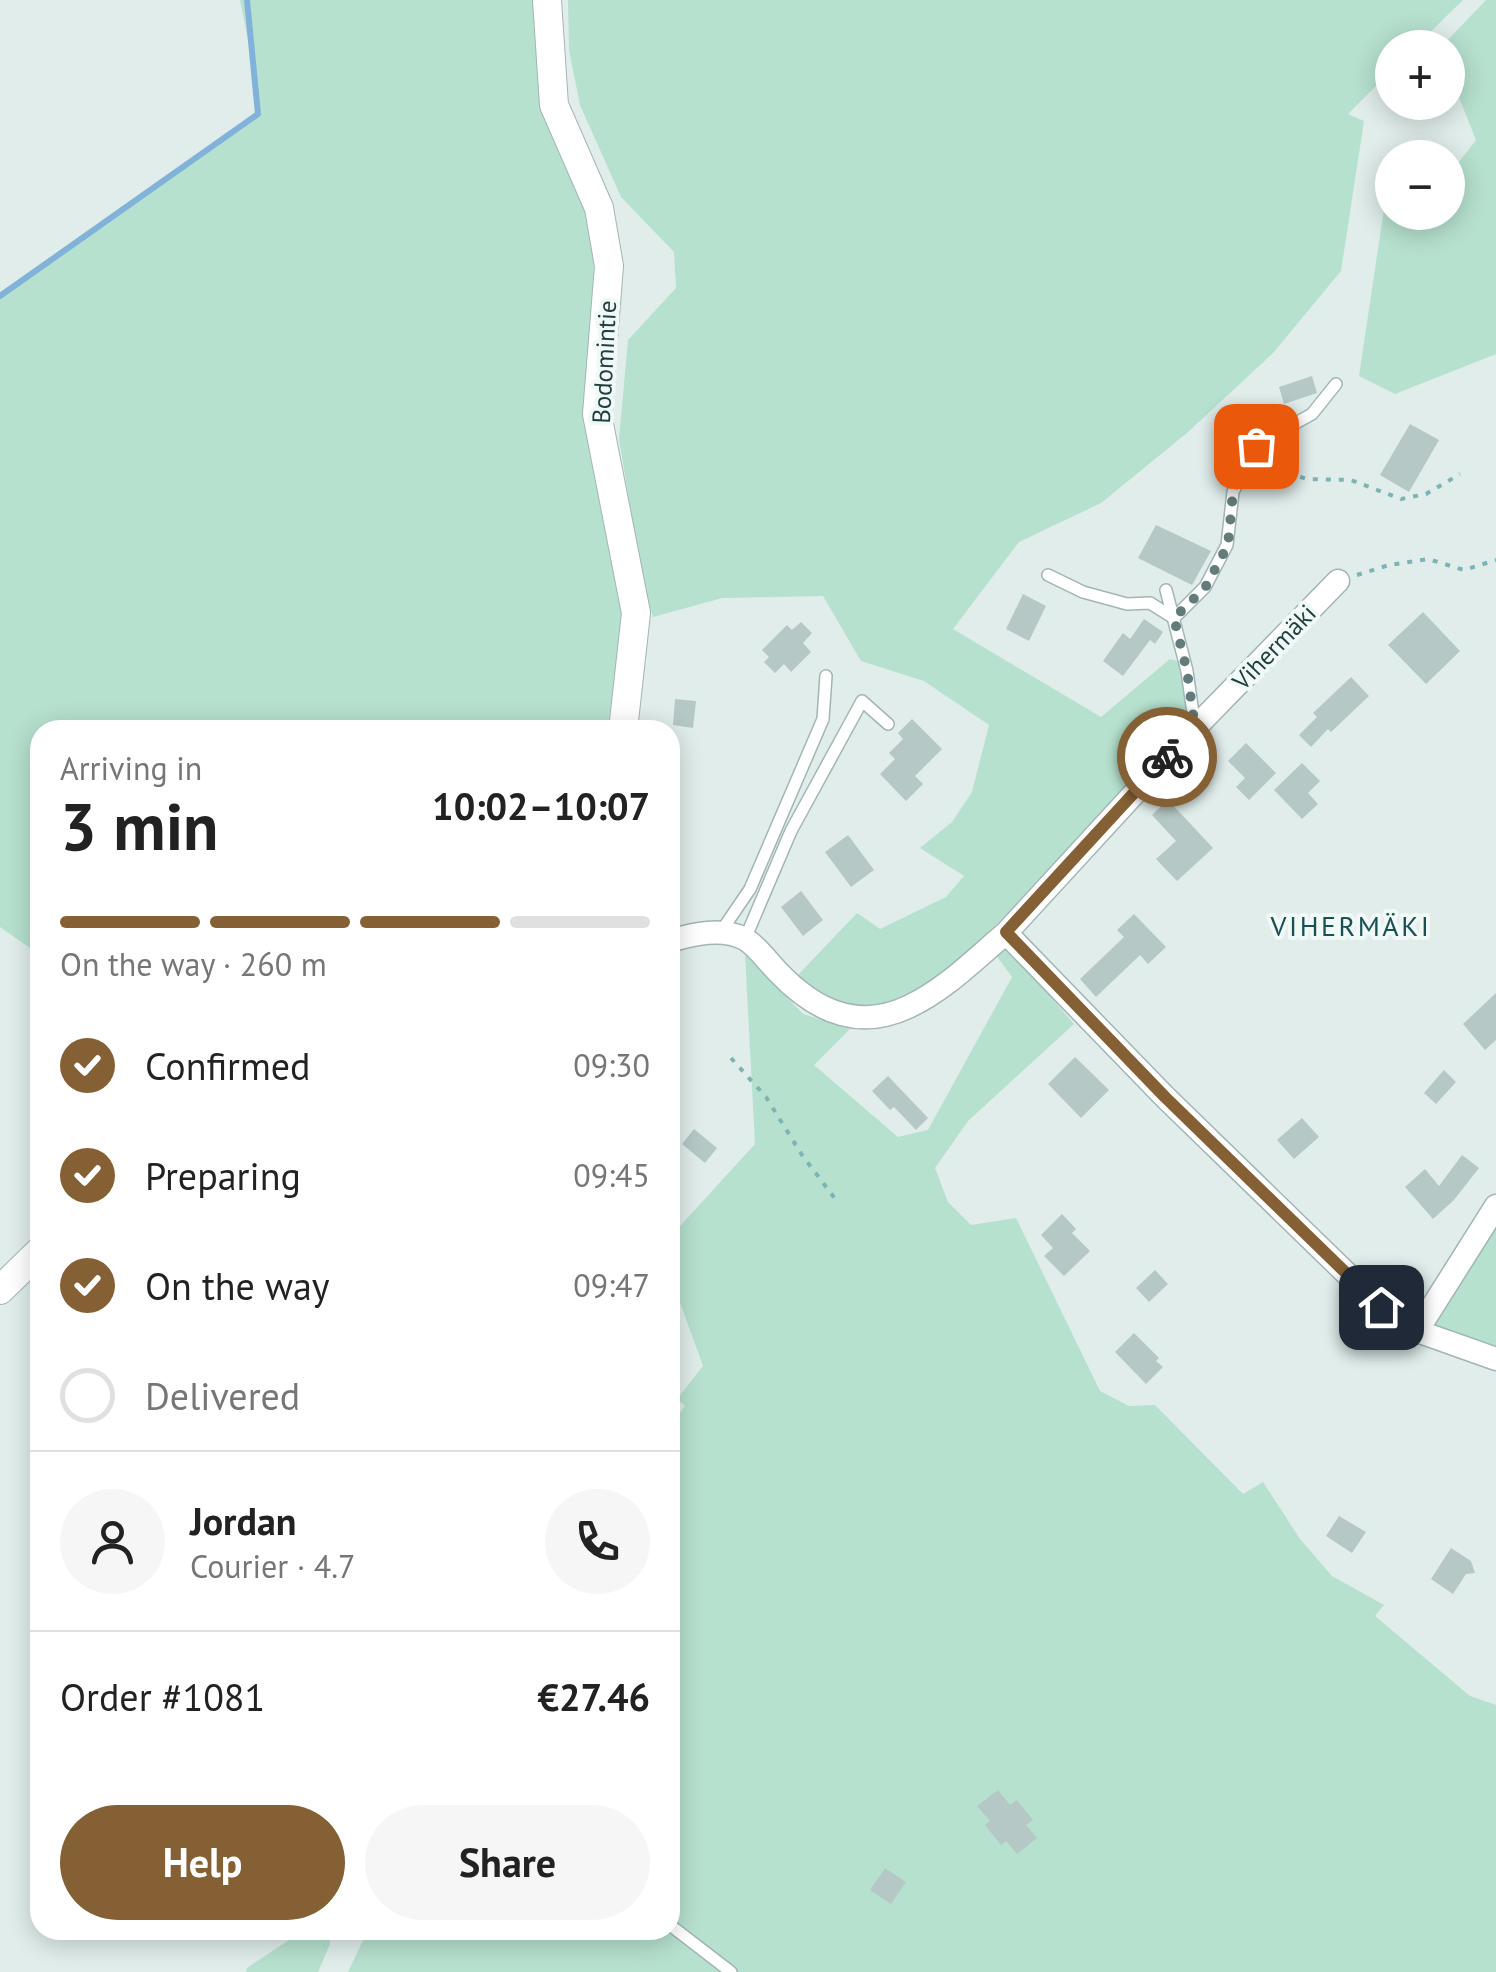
<!DOCTYPE html>
<html lang="en">
<head>
<meta charset="utf-8">
<style>
  :root { --surface:#fff; --page:#f6f6f6; --text:#222; --muted:#767676; --line:#e0e0e0; --accent:#856035 }
  body { margin:0; font-family:"PT Sans",sans-serif; background:var(--page); color:var(--text); height:100vh; display:flex; flex-direction:column; font-size:38px; white-space:nowrap }
  * { box-sizing:border-box; margin:0 }
  p { font-size:32px; color:var(--muted) }
  .icon { flex:none; width:55px; height:55px; fill:none; stroke:currentColor; stroke-width:2; stroke-linecap:round; stroke-linejoin:round }
  .map { position:relative; flex:1; overflow:hidden }
  .sheet { position:absolute; left:30px; top:720px; width:650px; height:1220px; display:flex; flex-direction:column; background:var(--surface); border-radius:30px; box-shadow:0 5px 25px #0003 }
  .sheet>* { flex:none }
  .controls { position:absolute; left:1375px; top:30px; display:grid; gap:20px }
  .controls a { display:grid; place-items:center; width:90px; height:90px; border-radius:50%; background:var(--surface); box-shadow:0 5px 25px #0003; font-size:50px }
  .pin { position:absolute; display:grid; place-items:center; width:85px; height:85px; color:#fff; margin:-42px; border-radius:20px; box-shadow:0 5px 15px #0006 }
  .courier { position:absolute; display:grid; place-items:center; width:100px; height:100px; margin:-50px; border:8px solid #856035; border-radius:50%; background:#fff; color:#222; box-shadow:0 2px 12px #0007 }
  .head em { font-style:normal; font-weight:700 }
  .head div { display:flex; flex-direction:column-reverse }
  .head { display:flex; align-items:center; justify-content:space-between; height:170px; padding:0 30px }
  h1 { font-size:65px; font-weight:700; line-height:75px }
  .bar { display:grid; grid-template-columns:repeat(4,1fr); gap:15px 10px; align-content:center; height:120px; padding:0 30px }
  .bar i { height:12px; border-radius:8px; background:var(--line) }
  .bar .current { background:var(--accent) }
  .bar p { grid-column:span 4 }
  .line { display:flex; align-items:center; gap:25px; padding:0 30px; border-top:2px solid var(--line) }
  .line div { flex:1 }
  .round { display:grid; place-items:center; flex:none; width:105px; height:105px; border-radius:52px; background:var(--page) }
  ol { padding:0 30px; list-style:none }
  li { display:flex; align-items:center; gap:30px; height:110px }
  li p { margin-inline-start:auto }
  li .icon { padding:10px; border-radius:50%; background:var(--accent); color:#fff; stroke-width:4 }
  li:last-child { color:var(--muted) }
  li i { width:55px; height:55px; border:5px solid var(--line); border-radius:50% }
  .action { display:flex; gap:20px; margin-top:auto; padding:20px 30px }
  .action a { flex:1; height:115px; border-radius:60px; background:var(--accent); color:#fff; font-size:40px; font-weight:700; line-height:115px; text-align:center }
  .action a+a { background:var(--page); color:var(--text) }
  .map>svg:first-child { display:block }
  .green { fill:#b6e1ce }
  .lines { fill:none; stroke-linecap:round; stroke-linejoin:round }
  .stream { stroke:#81b2d9; stroke-width:6 }
  .building { fill:#b5c8c5 }
  .service-casing { stroke:#a2b5b4; stroke-width:14 }
  .minor-casing { stroke:#a2b5b4; stroke-width:25 }
  .tertiary-casing { stroke:#a2b5b4; stroke-width:30 }
  .path { stroke:#7db4b3; stroke-width:4; stroke-dasharray:5 8; stroke-linecap:butt }
  .service { stroke:#fff; stroke-width:11 }
  .minor { stroke:#fff; stroke-width:22 }
  .tertiary { stroke:#fff; stroke-width:28 }
  .done { stroke:#637c7b; stroke-width:10; stroke-dasharray:0 18 }
  .route { stroke:#856035; stroke-width:12 }
  .labels { text-anchor:middle; stroke-width:8; stroke-linejoin:round; paint-order:stroke }
  .street-label { font-size:25px; fill:#1f3f3f; stroke:#f1f9f7 }
  .neighbourhood-label { font-size:28px; letter-spacing:2.5px; fill:#185154; stroke:#f1f9f7 }
</style>
</head>
<body>
<div class="map">
<svg width="1496" height="1972" viewBox="0 0 1496 1972">
  <rect width="100%" height="100%" fill="#e0edeb"/>
  <path class="green" d="M240,0H535L538,77L542,107L593,223L596,268L584,396L590,457L617,564L622,631L607,730H40V955L0,927V296L258,114V89Z
    M568,0H1463L1415,47L1392,48V70L1348,114L1364,121L1341,271L1273,353L1187,433L1101,503L1019,542L953,629L1101,717L1170,659L1181,662L1187,724L958,965L910,996L886,1007L825,1005L797,976L857,913L880,929L946,897L964,876L920,848L952,822L972,792L989,725L924,681L861,661L823,596L722,598L653,617L643,584L619,439L628,340L676,288L674,252L621,197L580,105L569,50Z
    M1486,0H1496V354L1395,394L1359,376L1387,189H1392V212H1448V176L1476,140L1458,95L1448,98V48L1441,47Z
    M1008,947L1074,1024L968,1121L935,1168L948,1202L971,1225L1016,1218L1100,1391L1129,1406L1155,1405L1243,1494L1263,1482L1300,1539L1332,1576L1384,1605L1375,1616L1470,1696L1496,1705V1972H348L368,1930H670V1425L685,1406L677,1399L703,1366L670,1275V1237L755,1144L745,954L803,1014L850,1029L814,1065L898,1137L928,1130L1012,977L996,955Z
    M1494,1228L1496,1229V1351L1430,1329Z
    M304,1930H329L330,1944L318,1972H246L247,1968Z"/>
  <g class="lines">
    <path class="stream" d="M0,296L258,114L247,0"/>
  </g>
  <path class="building" d="M1312,376L1317,393L1284,404L1279,387Z
    M1410,424L1439,440L1409,492L1380,475Z
    M1156,525L1211,551L1192,585L1138,558Z
    M1023,594L1046,606L1029,641L1006,629Z
    M1423,612L1460,651L1426,684L1388,645Z
    M1144,619L1163,632L1155,644L1150,640L1123,676L1103,661L1123,633L1130,639Z
    M801,622L812,633L803,643L811,652L791,672L784,664L775,673L764,662L769,657L762,650L787,625L792,630Z
    M1351,677L1369,696L1331,732L1328,729L1311,747L1299,735L1317,717L1313,713Z
    M675,699L696,701L693,728L673,725Z
    M912,719L942,749L915,776L923,784L906,801L880,774L895,759L889,753L903,739L898,733Z
    M1246,743L1276,773L1249,800L1236,787L1245,778L1228,761Z
    M1302,763L1320,781L1308,793L1318,804L1302,819L1274,790Z
    M1168,800L1213,848L1177,881L1156,859L1176,841L1152,815Z
    M848,835L874,870L851,887L825,852Z
    M801,891L823,920L803,936L781,907Z
    M1134,914L1166,947L1148,964L1140,955L1096,997L1080,979L1124,937L1117,930Z
    M1496,993V1040L1485,1050L1463,1024Z
    M1075,1057L1109,1090L1081,1118L1048,1084Z
    M1444,1070L1456,1082L1436,1104L1424,1093Z
    M888,1076L928,1118L916,1130L894,1107L890,1110L872,1091Z
    M1302,1118L1319,1137L1294,1159L1277,1140Z
    M694,1129L717,1148L705,1163L682,1144Z
    M1462,1155L1479,1168L1454,1200L1433,1219L1405,1187L1425,1169L1439,1186Z
    M1062,1214L1076,1229L1072,1233L1090,1251L1064,1276L1044,1256L1053,1248L1041,1235Z
    M1155,1270L1168,1284L1149,1302L1136,1288Z
    M1134,1333L1159,1358L1156,1361L1163,1367L1146,1384L1115,1352Z
    M1339,1516L1366,1532L1352,1553L1326,1536Z
    M1451,1548L1471,1561L1475,1573L1466,1574L1453,1594L1431,1579Z
    M998,1790L1010,1805L1017,1800L1033,1820L1026,1825L1037,1838L1017,1854L1006,1841L1001,1845L985,1825L990,1821L977,1806Z
    M885,1868L906,1882L891,1904L870,1890Z"/>
  <g class="lines">
    <g class="service-casing">
      <path id="service" d="M1048,575L1083,592L1127,604L1150,603L1174,618L1205,587L1227,545L1233,492L1256,445L1312,414L1336,384
        M1166,590L1187,671L1195,727
        M720,933L750,889L823,719L826,676
        M745,939L791,831L862,701L888,724
        M670,1925L731,1972"/>
    </g>
    <g class="minor-casing">
      <path id="minor" d="M1006,933L1188,735L1338,581
        M670,941C693,934 722,927 745,939C757,946 768,962 778,972C814,1010 857,1031 908,1007C945,990 975,959 1006,933L1165,1097L1381,1307L1417,1331L1496,1359
        M1417,1331L1496,1206"/>
    </g>
    <g class="tertiary-casing">
      <path id="tertiary" d="M547,0L554,105L599,208L609,266L597,414L636,613L623,730
        M0,1290L40,1251"/>
    </g>
    <path class="path" d="M1263,465L1307,479L1351,480L1401,499L1426,494L1460,474
      M1357,575L1389,565L1428,559L1464,570L1496,560
      M731,1058L766,1097L802,1155L839,1204"/>
    <use href="#service" class="service"/>
    <use href="#minor" class="minor"/>
    <use href="#tertiary" class="tertiary"/>
  </g>
  <g class="lines">
    <path class="done" d="M1167,757L1195,728L1187,671L1174,618L1205,588L1228,545L1233,492L1256,446"/>
    <path class="route" d="M1167,757L1006,932L1165,1097L1381,1307"/>
  </g>
  <g class="labels">
    <g class="street-label">
      <text transform="translate(604 362) rotate(-87)" y="9">Bodomintie</text>
      <text transform="translate(1274 647) rotate(-46)" y="9">Vihermäki</text>
    </g>
    <g class="neighbourhood-label">
      <text x="1351" y="936">VIHERMÄKI</text>
    </g>
  </g>
</svg>
<div class="controls">
<a>+</a>
<a>−</a>
</div>
<div class="pin" style="left:1256px;top:446px;background:#ea580c"><svg class="icon" aria-label="bag" viewBox="0 0 24 24"><path d="M5 8h14l-1 12H6zM9 8a3 3 0 0 1 6 0"/></svg></div>
<div class="pin" style="left:1381px;top:1307px;background:#1f2937"><svg class="icon" aria-label="home" viewBox="0 0 24 24"><path d="M3 11l9-7 9 7M6 9v11h12V9"/></svg></div>
<div class="courier" style="left:1167px;top:757px"><svg class="icon" aria-label="bike" viewBox="0 0 24 24"><circle cx="6" cy="16" r="4"/><circle cx="18" cy="16" r="4"/><path d="M6 16l4-8h5l3 8M10 8l3 8H6M13 5h3"/></svg></div>
<section class="sheet">
<div class="head"><div><h1>3 min</h1><p>Arriving in</p></div><em>10:02–10:07</em></div>
<div class="bar"><i class="current"></i><i class="current"></i><i class="current"></i><i></i><p>On the way · 260 m</p></div>
<ol>
<li><svg class="icon" aria-label="check" viewBox="0 0 24 24"><path d="M5 12l5 5 9-10"/></svg>Confirmed<p>09:30</p></li>
<li><svg class="icon" aria-label="check" viewBox="0 0 24 24"><path d="M5 12l5 5 9-10"/></svg>Preparing<p>09:45</p></li>
<li><svg class="icon" aria-label="check" viewBox="0 0 24 24"><path d="M5 12l5 5 9-10"/></svg>On the way<p>09:47</p></li>
<li><i></i>Delivered</li>
</ol>
<div class="line" style="height:180px"><a class="round"><svg class="icon" aria-label="person" viewBox="0 0 24 24"><circle cx="12" cy="8" r="4"/><path d="M4 21q1-7 8-7t8 7"/></svg></a><div><b>Jordan</b><p>Courier · 4.7</p></div><a class="round"><svg class="icon" aria-label="phone" viewBox="0 0 24 24"><path d="M5 4h4l2 5-3 2q2 4 5 5l2-3 5 2v4C11 20 4 13 5 4z"/></svg></a></div>
<div class="line" style="height:130px"><div>Order #1081</div><b>€27.46</b></div>
<div class="action"><a>Help</a><a>Share</a></div>
</section>
</div>
</body>
</html>
